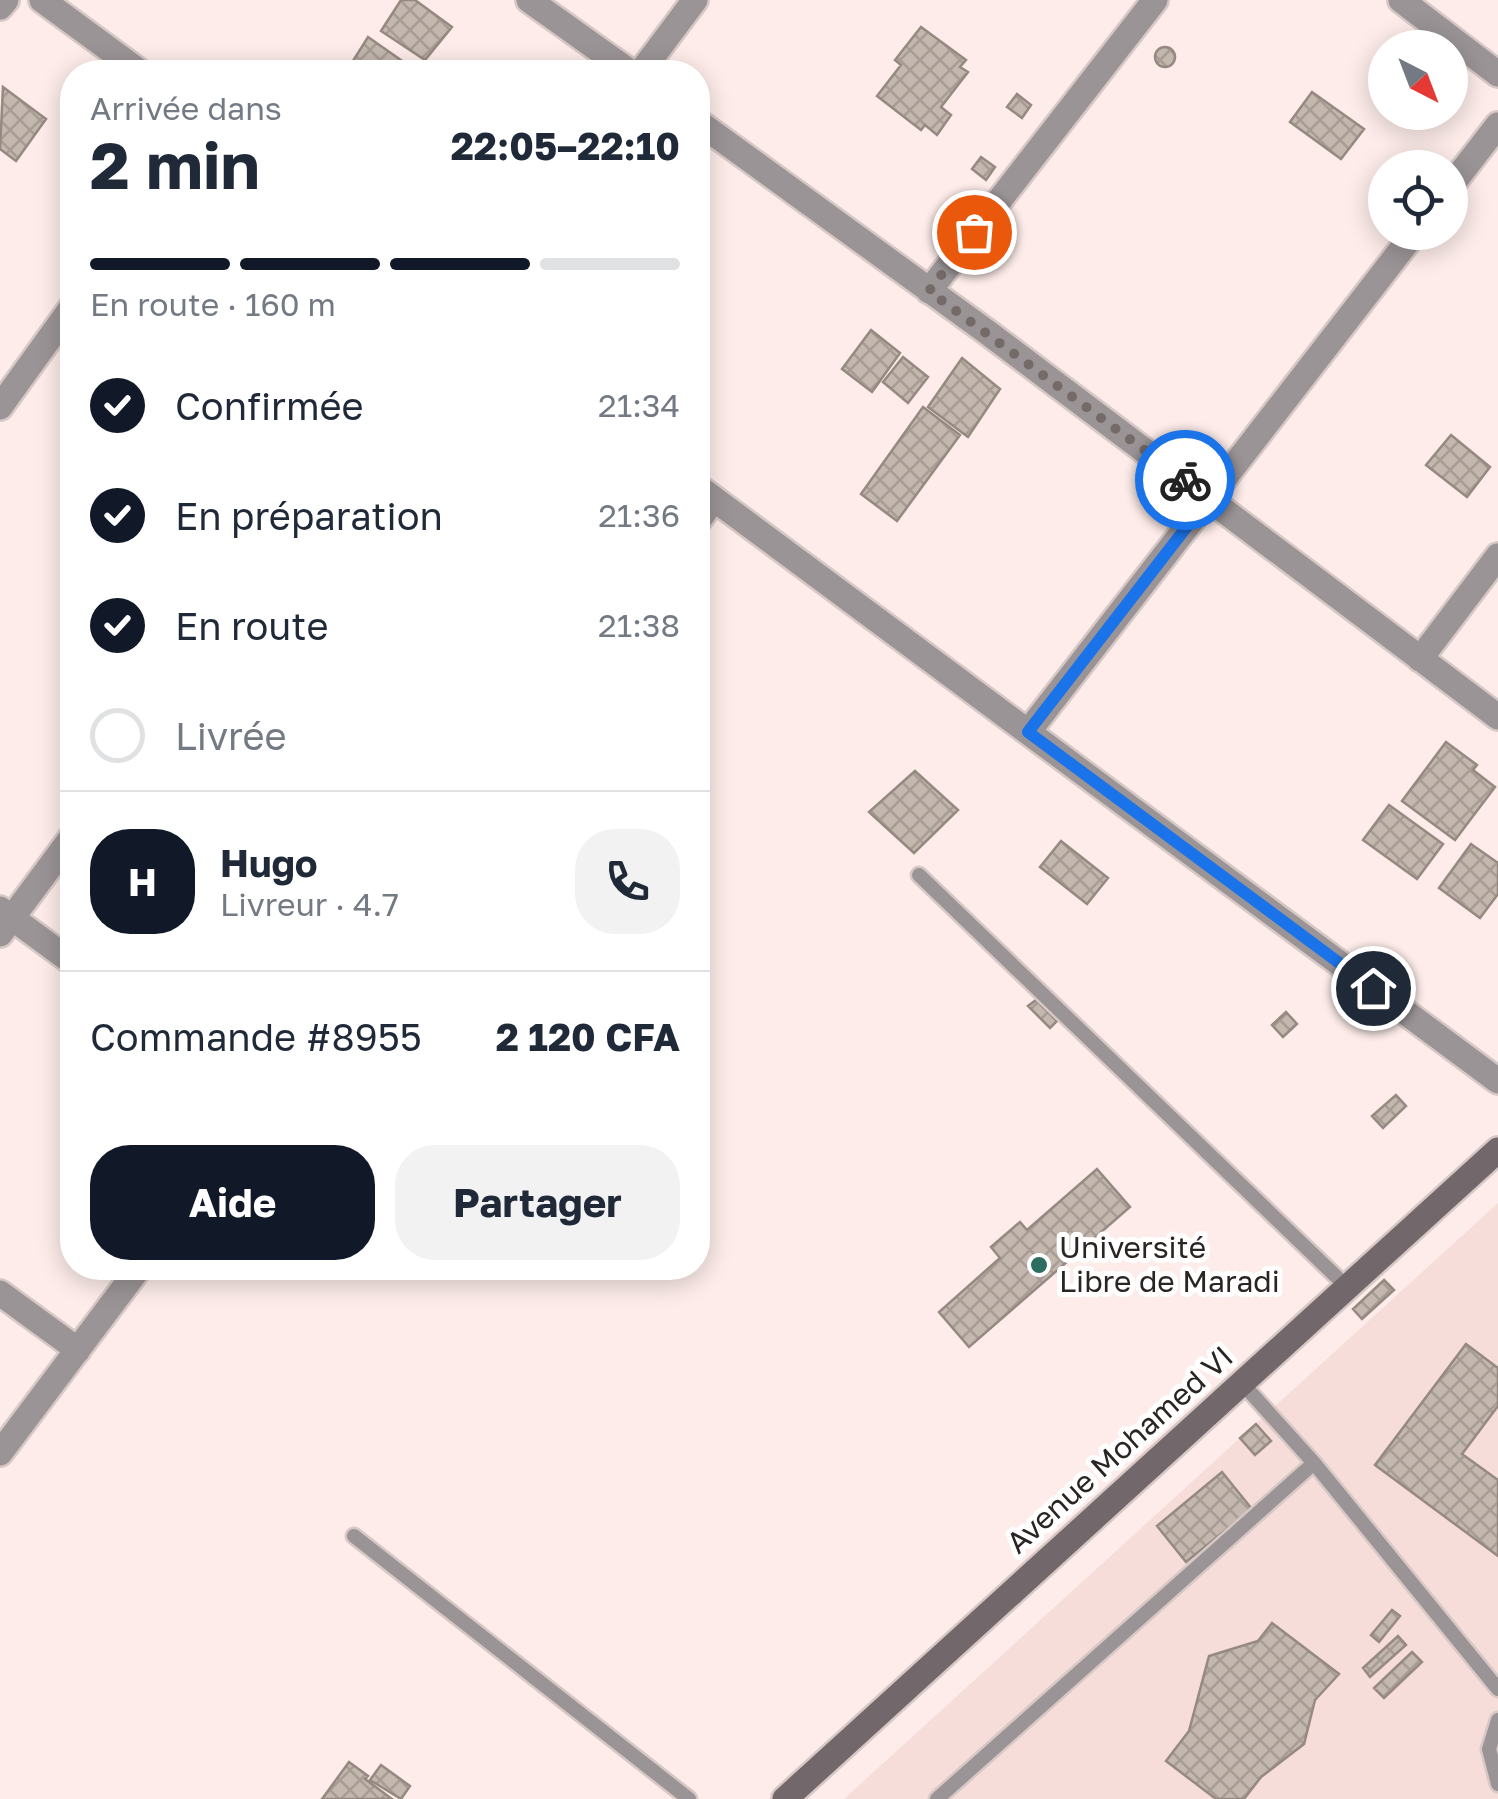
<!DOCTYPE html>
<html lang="fr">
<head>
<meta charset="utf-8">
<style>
  :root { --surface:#fff; --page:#f2f2f3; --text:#1f2937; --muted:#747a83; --line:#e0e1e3; --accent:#111827 }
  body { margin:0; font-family:"Golos Text",sans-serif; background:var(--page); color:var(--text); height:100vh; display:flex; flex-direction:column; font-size:38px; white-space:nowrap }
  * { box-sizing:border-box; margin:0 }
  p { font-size:32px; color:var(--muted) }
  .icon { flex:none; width:55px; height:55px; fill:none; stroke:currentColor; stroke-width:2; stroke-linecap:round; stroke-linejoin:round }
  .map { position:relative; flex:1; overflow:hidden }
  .panel { position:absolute; left:60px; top:60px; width:650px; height:1220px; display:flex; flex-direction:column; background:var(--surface); border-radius:40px; box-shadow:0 5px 25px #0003 }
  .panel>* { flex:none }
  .needle { width:65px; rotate:138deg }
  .buttons { position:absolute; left:1368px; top:30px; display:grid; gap:20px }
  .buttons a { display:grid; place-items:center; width:100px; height:100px; border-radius:50%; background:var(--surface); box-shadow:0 5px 25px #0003; font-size:50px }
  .pin { position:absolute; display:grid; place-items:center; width:85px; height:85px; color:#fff; margin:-42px; border:5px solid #fff; border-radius:50%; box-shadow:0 2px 10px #0007 }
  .courier { position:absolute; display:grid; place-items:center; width:100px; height:100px; margin:-50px; border:8px solid #1a73e8; border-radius:50%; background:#fff; color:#222; box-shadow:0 2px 12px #0007 }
  .summary em { font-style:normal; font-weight:700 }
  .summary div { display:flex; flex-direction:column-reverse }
  .summary { display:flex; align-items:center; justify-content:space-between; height:170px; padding:0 30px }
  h1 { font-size:65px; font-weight:700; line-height:75px }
  .bar { display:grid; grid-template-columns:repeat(4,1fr); gap:15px 10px; align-content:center; height:120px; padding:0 30px }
  .bar i { height:12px; border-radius:8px; background:var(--line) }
  .bar .current { background:var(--accent) }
  .bar p { grid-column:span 4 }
  .line { display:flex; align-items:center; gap:25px; padding:0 30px; border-top:2px solid var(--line) }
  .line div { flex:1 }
  .round { display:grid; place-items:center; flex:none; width:105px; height:105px; border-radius:40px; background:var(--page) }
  ol { padding:0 30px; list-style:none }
  li { display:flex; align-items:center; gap:30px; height:110px }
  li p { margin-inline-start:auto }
  li .icon { padding:10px; border-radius:50%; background:var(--accent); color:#fff; stroke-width:4 }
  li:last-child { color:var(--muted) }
  li i { width:55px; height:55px; border:5px solid var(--line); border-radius:50% }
  .primary-button { display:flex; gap:20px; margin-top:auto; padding:20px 30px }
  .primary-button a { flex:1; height:115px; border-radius:40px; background:var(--accent); color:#fff; font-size:40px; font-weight:700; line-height:115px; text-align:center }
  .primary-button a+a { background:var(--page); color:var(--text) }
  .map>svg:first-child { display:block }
  .built { fill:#f6ddd9 }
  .building { fill:url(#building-cross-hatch); stroke:#958981; stroke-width:2.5 }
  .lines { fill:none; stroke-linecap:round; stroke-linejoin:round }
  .lane-casing { stroke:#d7c8c5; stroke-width:19 }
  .street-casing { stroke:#d7c8c5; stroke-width:30 }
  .secondary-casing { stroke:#d7c8c5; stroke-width:30 }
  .lane { stroke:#9b9496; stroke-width:14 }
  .street { stroke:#9b9496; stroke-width:25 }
  .secondary { stroke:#72686b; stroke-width:25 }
  .done { stroke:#746a68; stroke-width:10; stroke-dasharray:0 18 }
  .route { stroke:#1a73e8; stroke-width:12 }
  .poi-dot { fill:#2b6e5f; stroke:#fff; stroke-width:4 }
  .labels { text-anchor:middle; stroke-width:10; stroke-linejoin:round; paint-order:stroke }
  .poi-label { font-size:30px; fill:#2a2423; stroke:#fff; text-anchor:start }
  .street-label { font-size:30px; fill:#2a2423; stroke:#fff }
</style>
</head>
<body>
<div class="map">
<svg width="1498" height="1799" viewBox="0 0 1498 1799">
  <defs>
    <pattern id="building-cross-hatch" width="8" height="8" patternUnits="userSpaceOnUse" patternTransform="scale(2.5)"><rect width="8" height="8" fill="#c3b7ae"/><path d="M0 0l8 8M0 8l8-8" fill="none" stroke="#a89d95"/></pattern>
  </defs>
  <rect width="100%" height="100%" fill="#fdece9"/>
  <path class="built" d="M1498,1203V1799H844L1240,1438Z"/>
  <path class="building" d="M401,0H415L452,27L425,60L381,31Z
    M921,27L966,60L960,67L968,72L941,107L951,115L937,135L925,125L921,130L877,96L901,65L895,60Z
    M368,37L408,65L403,72H346Z
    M1155 57a10 10 0 1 1 20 0a10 10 0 1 1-20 0Z
    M3,87L46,119L16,161L0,149Z
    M1312,92L1364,129L1341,159L1290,122Z
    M1017,94L1031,105L1022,118L1007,107Z
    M981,157L995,167L986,180L972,169Z
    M871,330L900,353L872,392L842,369Z
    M903,357L928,377L908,403L883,382Z
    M962,358L1000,389L968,437L928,407Z
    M923,407L960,435L897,521L861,494Z
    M1451,435L1490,467L1467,497L1426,465Z
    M1446,742L1477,765L1473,770L1495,787L1455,840L1402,801Z
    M915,771L958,810L914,853L869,812Z
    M1389,805L1443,844L1417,879L1363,840Z
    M1061,841L1108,878L1087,904L1040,867Z
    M1471,844L1498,863V894L1480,918L1439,888Z
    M1036,1000L1057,1021L1050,1028L1028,1006Z
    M1286,1012L1297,1024L1283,1037L1272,1025Z
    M1396,1095L1406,1106L1383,1128L1372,1116Z
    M1097,1169L1130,1207L969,1347L939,1312L1000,1258L991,1247L1020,1222L1027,1230Z
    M1384,1280L1394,1290L1362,1319L1353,1309Z
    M1466,1344L1498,1368V1406L1462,1454L1498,1480V1556L1375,1465Z
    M1256,1424L1271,1441L1255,1455L1240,1438Z
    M1222,1472L1252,1509L1186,1562L1157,1526Z
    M1392,1610L1400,1616L1379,1642L1371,1635Z
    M1272,1623L1339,1674L1315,1700L1304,1744L1261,1777L1244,1799H1216L1166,1761L1189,1731L1209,1656L1258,1641Z
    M1398,1636L1406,1645L1370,1677L1363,1668Z
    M1412,1652L1422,1662L1384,1698L1374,1688Z
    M349,1762L368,1776L365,1779L392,1799H322Z
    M381,1765L410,1786L401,1799L370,1780Z"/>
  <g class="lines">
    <g class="lane-casing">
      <path id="lane" d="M919,875L1347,1287
        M1242,1383L1314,1463L1498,1689
        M354,1536L689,1799
        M1498,1720L1489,1749L1498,1784
        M937,1799L1314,1463"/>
    </g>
    <g class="street-casing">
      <path id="street" d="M42,0L140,72
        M529,0L630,72
        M1401,0L1498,74
        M0,7L6,0
        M641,72L695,0
        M698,122L987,332L1498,717
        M1450,187L1498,125
        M929,291L1155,0
        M0,407L72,307
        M698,487L1498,1081
        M698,521L714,499
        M1420,659L1498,556
        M1028,732L1415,232
        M0,909L72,962
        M0,934L72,837
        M0,1293L78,1350
        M0,1453L139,1268"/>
    </g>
    <g class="secondary-casing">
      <path id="secondary" d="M785,1799L1498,1150"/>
    </g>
    <use href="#lane" class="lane"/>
    <use href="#street" class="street"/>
    <use href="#secondary" class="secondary"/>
  </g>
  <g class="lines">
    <path class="done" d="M974,232L929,291L1185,480"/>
    <path class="route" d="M1185,480L1209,498L1028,732L1373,988"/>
  </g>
  <circle class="poi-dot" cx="1039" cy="1265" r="10"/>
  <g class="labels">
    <g class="poi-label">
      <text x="1059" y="1258">Université<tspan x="1059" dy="34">Libre de Maradi</tspan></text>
    </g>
    <g class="street-label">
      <text transform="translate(1120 1450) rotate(-42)" y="10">Avenue Mohamed VI</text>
    </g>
  </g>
</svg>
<div class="buttons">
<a><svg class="needle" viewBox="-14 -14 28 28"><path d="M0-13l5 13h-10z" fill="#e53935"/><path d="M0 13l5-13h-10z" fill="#747a83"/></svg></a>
<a><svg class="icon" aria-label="locate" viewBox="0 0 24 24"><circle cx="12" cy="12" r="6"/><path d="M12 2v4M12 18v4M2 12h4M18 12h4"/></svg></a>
</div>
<div class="pin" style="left:974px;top:232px;background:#ea580c"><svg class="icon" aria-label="bag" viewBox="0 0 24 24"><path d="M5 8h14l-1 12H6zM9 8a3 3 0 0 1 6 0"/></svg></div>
<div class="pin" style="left:1373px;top:988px;background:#1f2937"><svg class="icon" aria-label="home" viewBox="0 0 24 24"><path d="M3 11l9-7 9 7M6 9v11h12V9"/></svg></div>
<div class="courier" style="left:1185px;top:480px"><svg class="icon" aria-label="bike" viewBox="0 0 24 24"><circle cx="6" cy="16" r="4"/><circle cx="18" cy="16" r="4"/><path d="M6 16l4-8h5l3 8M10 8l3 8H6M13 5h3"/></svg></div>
<section class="panel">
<div class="summary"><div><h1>2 min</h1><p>Arrivée dans</p></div><em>22:05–22:10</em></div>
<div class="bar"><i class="current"></i><i class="current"></i><i class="current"></i><i></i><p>En route · 160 m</p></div>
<ol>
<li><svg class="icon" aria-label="check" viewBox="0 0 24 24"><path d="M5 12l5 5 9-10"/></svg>Confirmée<p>21:34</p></li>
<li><svg class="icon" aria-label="check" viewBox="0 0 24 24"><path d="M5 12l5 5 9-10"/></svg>En préparation<p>21:36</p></li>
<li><svg class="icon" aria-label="check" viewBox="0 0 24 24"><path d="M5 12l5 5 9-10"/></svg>En route<p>21:38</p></li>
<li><i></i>Livrée</li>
</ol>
<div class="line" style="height:180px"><b class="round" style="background:var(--accent);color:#fff">H</b><div><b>Hugo</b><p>Livreur · 4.7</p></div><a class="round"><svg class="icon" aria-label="phone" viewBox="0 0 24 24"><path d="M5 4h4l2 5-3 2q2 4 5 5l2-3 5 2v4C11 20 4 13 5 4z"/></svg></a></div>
<div class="line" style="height:130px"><div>Commande #8955</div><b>2 120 CFA</b></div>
<div class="primary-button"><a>Aide</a><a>Partager</a></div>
</section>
</div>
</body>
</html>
